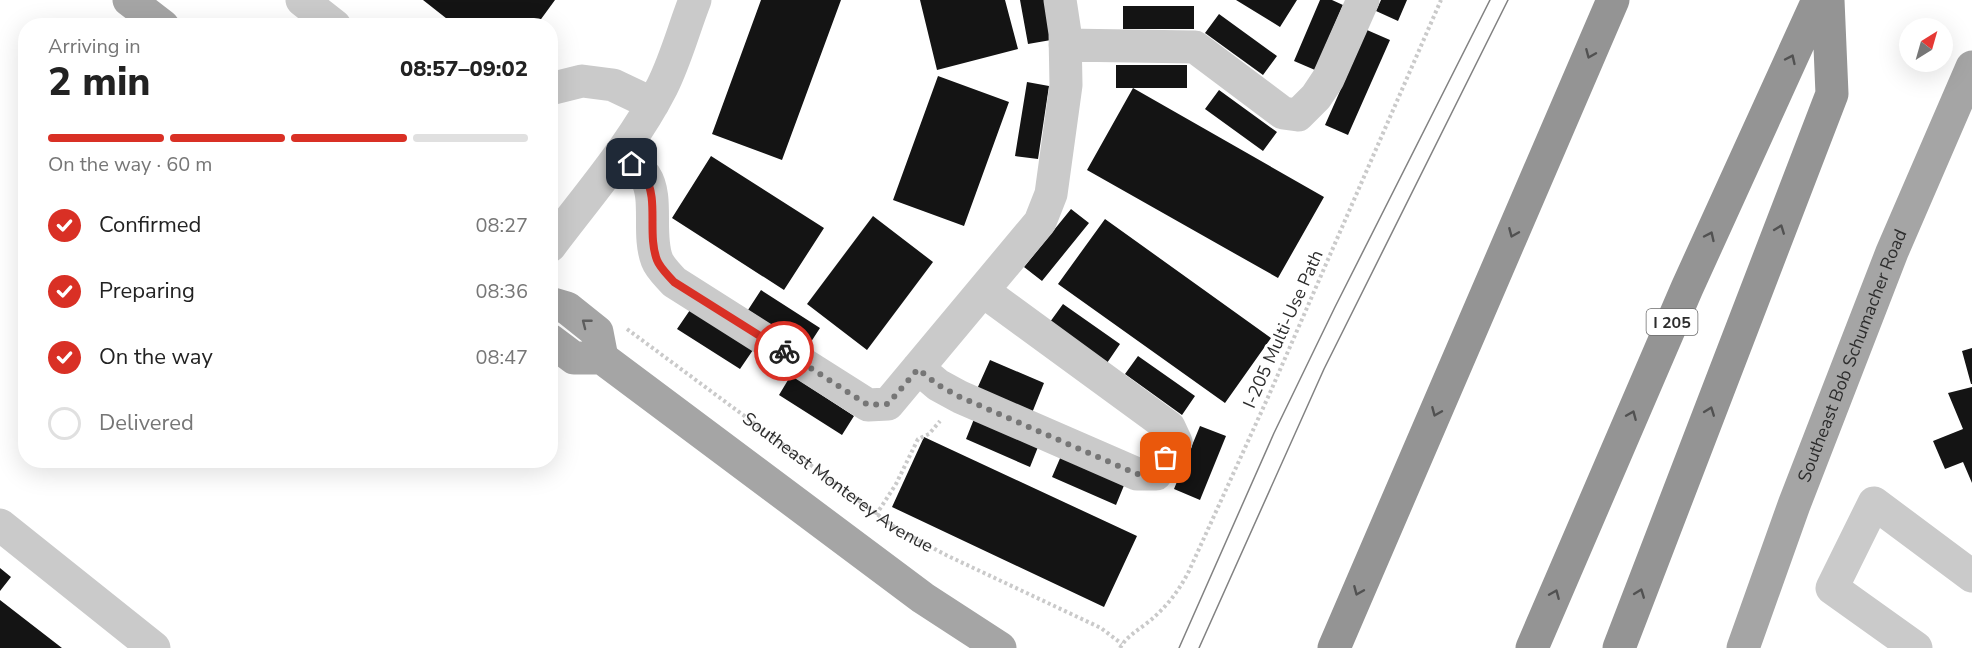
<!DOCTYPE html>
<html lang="en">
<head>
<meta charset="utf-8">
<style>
  :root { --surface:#fff; --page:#f6f6f6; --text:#222; --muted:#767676; --line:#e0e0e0; --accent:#d93025 }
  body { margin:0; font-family:"Nunito Sans",sans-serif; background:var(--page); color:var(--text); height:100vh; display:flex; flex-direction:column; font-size:22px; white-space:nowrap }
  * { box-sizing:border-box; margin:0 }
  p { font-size:20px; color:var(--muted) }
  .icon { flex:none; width:33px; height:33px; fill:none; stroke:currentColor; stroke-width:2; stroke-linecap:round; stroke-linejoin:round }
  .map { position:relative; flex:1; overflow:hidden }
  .side { position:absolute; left:18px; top:18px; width:540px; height:450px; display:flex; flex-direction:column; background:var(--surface); border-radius:24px; box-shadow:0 6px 24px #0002 }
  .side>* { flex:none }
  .needle { width:39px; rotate:37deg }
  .buttons { position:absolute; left:1899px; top:18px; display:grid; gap:12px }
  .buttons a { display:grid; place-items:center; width:54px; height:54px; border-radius:50%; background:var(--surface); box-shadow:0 6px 24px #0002; font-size:30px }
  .pin { position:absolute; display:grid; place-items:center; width:51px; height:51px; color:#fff; margin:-26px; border-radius:12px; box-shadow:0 3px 9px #0006 }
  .courier { position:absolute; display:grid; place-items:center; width:60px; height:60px; margin:-30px; border:4px solid #d93025; border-radius:50%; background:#fff; color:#222; box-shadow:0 2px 8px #0007 }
  .headline em { font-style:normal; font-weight:800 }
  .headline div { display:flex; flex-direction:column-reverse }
  .headline { display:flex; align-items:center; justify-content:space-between; height:102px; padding:0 30px }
  h1 { font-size:39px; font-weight:800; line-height:45px }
  .bar { display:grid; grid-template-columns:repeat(4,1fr); gap:9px 6px; align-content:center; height:72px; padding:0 30px }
  .bar i { height:8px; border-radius:4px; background:var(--line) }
  .bar .active { background:var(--accent) }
  .bar p { grid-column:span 4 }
  ol { padding:0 30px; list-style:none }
  li { display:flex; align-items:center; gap:18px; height:66px }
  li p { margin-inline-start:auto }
  li .icon { padding:6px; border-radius:50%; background:var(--accent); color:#fff; stroke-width:4 }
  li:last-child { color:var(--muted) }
  li i { width:33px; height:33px; border:3px solid var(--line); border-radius:50% }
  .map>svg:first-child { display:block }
  .building { fill:#141414 }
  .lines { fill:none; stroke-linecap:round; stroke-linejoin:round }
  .path { stroke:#cacaca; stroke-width:4; stroke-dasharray:3 3; stroke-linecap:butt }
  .minor { stroke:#cacaca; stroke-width:33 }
  .major { stroke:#a5a5a5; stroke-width:33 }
  .highway { stroke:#949494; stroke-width:33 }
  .tram { stroke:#828282; stroke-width:1.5 }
  .oneway { stroke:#515151 }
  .oneway2 { stroke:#5d5d5d }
  .done { stroke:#767676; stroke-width:6; stroke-dasharray:0 10.8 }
  .route { stroke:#d93025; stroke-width:8 }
  .labels { text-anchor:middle; stroke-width:6; stroke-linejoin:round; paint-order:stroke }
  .shield { fill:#fff; stroke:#6c6c6c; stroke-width:1.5 }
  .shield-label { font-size:16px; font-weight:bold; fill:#2d2d2d }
  .street-label { font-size:18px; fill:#2d2d2d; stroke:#fff }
</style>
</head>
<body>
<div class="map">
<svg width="1972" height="648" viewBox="0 0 1972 648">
  <rect width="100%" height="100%" fill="#fff"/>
  <path class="building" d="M423,0H555L536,26H456Z
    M761,0H841L782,160L712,134Z
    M920,0H1005L1018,49L937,70Z
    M1020,0H1044L1051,40L1028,44Z
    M1236,0H1297L1280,27Z
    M1320,0H1332L1343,5L1315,70L1294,61Z
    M1381,0H1407L1398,21L1376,11Z
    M1123,6H1194V29H1123Z
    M1219,14L1277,56L1263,75L1205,33Z
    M1367,30L1390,40L1348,135L1325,125Z
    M1116,65H1187V88H1116Z
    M938,76L1009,102L964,226L893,200Z
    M1027,82L1049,86L1038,159L1015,156Z
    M1133,88L1324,197L1278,278L1087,170Z
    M1219,90L1277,132L1263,151L1205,109Z
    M711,156L824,228L784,290L672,218Z
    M1071,209L1089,223L1042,281L1024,267Z
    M873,216L933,262L867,350L807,304Z
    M1105,219L1271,338L1225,403L1058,284Z
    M761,290L820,328L807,348L748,310Z
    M1063,304L1120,344L1107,363L1050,322Z
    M690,310L753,350L740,369L677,329Z
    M1972,348V384H1971L1962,351Z
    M1138,356L1195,396L1182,415L1125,374Z
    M990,360L1044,383L1032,413L977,389Z
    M791,375L854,416L842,435L779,395Z
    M1972,387V483L1963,462L1945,469L1933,441L1963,429L1948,393Z
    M974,419L1038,447L1030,467L966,439Z
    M1200,426L1226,436L1200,500L1174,489Z
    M924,437L1137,536L1104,607L892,507Z
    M1061,456L1125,483L1116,505L1052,477Z
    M0,568L11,577L0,591Z
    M0,600L62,648H0Z"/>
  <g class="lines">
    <g class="path">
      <path id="s1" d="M627,329L897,529L948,556L1101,628L1122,644"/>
      <path d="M876,515L896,484L918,439L929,434L940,421"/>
      <path d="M1120,648C1127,636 1137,631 1147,623C1165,609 1179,591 1189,571L1269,395L1441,0"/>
    </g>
    <path class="minor" d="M302,0L335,26
      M1065,45L1195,47L1283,113L1298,115L1316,97L1328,79L1363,0
      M550,89L582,81L613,85L653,104
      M620,154C628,161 639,168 645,176C659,197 647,234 657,260C660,268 668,275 674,282L868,405L888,404L1040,222L1051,194L1066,85L1065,33L1060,0
      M550,246C589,194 633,144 662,87C676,59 684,28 695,0
      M918,368L938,385L960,397L1137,474H1156L1176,442L1169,427L983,291
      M0,525L154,648
      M1916,648L1832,588L1874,503L1972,576"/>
    <g class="major">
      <path d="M129,0L163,26"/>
      <path d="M550,303L567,308L597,332L602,358"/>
      <path d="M550,340L574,358H602L923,598L1000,648"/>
      <path id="s2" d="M1743,648L1794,505L1892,252L1972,67"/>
    </g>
    <path class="highway" d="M1334,648L1613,0
      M1532,648L1687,288L1818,0
      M1619,648L1832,94L1828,0"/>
    <path class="tram" d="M1179,648L1274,433L1335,307L1490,0
      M1199,648L1324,369L1508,0"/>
  </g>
  <defs><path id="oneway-chevron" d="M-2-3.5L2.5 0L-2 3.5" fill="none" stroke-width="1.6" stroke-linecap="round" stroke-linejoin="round" transform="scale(1.5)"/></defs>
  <g class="oneway">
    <use href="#oneway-chevron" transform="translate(1590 54) rotate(113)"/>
    <use href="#oneway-chevron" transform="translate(1791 59) rotate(-65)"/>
    <use href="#oneway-chevron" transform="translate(1780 229) rotate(-69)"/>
    <use href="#oneway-chevron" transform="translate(1513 233) rotate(113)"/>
    <use href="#oneway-chevron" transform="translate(1710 236) rotate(-65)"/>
    <use href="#oneway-chevron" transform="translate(1710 411) rotate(-69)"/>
    <use href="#oneway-chevron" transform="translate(1436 412) rotate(113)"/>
    <use href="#oneway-chevron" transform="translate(1632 415) rotate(-67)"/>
    <use href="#oneway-chevron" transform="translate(1358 591) rotate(113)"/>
    <use href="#oneway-chevron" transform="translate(1640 593) rotate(-69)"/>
    <use href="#oneway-chevron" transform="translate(1555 594) rotate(-67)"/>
  </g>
  <use class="oneway2" href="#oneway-chevron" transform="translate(586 323) rotate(-142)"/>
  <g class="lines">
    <path class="done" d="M784,351L868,405L888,404L918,369L938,385L960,397L1137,474H1156L1166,458"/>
    <path class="route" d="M632,164C637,168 642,172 645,177C659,199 647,234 657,260C660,268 668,275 674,282L784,351"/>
  </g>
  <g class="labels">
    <rect class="shield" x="1646.5" y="309" width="51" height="26" rx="4.5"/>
    <g class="shield-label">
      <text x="1672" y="328">I 205</text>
    </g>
    <g class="street-label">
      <text transform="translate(1283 329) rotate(-66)" y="6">I-205 Multi-Use Path</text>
      <text dy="6" stroke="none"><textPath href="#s2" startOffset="312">Southeast Bob Schumacher Road</textPath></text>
      <text dy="6" stroke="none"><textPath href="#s1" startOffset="261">Southeast Monterey Avenue</textPath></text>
    </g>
  </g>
</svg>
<div class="buttons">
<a><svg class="needle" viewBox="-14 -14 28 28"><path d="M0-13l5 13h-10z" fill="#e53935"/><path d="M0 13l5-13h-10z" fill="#767676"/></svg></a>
</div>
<div class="pin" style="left:1166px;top:458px;background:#ea580c"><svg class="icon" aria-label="bag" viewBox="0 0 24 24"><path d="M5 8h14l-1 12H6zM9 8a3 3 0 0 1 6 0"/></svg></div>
<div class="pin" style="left:632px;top:164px;background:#1f2937"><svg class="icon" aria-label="home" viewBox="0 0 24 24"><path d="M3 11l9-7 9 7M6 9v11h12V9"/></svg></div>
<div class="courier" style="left:784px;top:351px"><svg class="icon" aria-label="bike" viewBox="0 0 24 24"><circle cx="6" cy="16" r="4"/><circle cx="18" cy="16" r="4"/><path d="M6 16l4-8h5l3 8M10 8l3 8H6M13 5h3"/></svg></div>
<section class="side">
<div class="headline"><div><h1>2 min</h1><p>Arriving in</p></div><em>08:57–09:02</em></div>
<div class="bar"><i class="active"></i><i class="active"></i><i class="active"></i><i></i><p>On the way · 60 m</p></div>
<ol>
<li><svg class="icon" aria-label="check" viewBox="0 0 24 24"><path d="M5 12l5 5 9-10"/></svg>Confirmed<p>08:27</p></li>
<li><svg class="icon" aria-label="check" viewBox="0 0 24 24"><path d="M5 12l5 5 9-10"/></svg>Preparing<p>08:36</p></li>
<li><svg class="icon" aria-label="check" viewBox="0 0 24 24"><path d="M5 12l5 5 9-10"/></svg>On the way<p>08:47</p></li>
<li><i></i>Delivered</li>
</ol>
</section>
</div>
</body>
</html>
